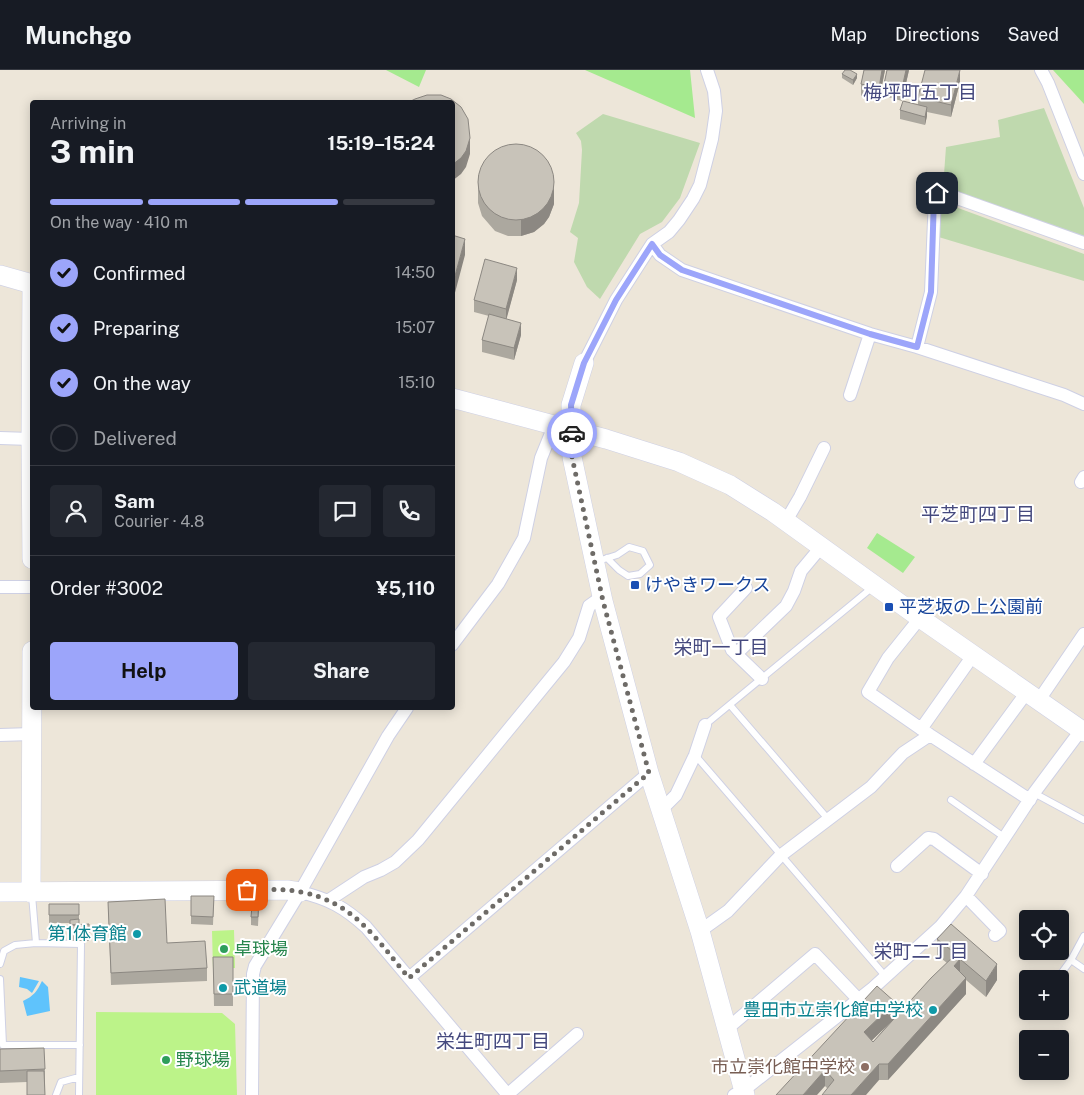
<!DOCTYPE html>
<html lang="en">
<head>
<meta charset="utf-8">
<style>
  :root { --surface:#171b24; --page:#242831; --text:#f1f3f6; --muted:#9ea1a6; --line:#363941; --accent:#9ca5fa }
  body { margin:0; font-family:"Public Sans","Noto Sans JP",sans-serif; background:var(--page); color:var(--text); height:100vh; display:flex; flex-direction:column; font-size:19px; white-space:nowrap }
  * { box-sizing:border-box; margin:0 }
  p { font-size:16px; color:var(--muted) }
  .icon { flex:none; width:28px; height:28px; fill:none; stroke:currentColor; stroke-width:2; stroke-linecap:round; stroke-linejoin:round }
  .map { position:relative; flex:1; overflow:hidden }
  .details { position:absolute; left:30px; top:30px; width:425px; height:610px; display:flex; flex-direction:column; background:var(--surface); border-radius:5px; box-shadow:0 2px 12px #0003 }
  .details>* { flex:none }
  .buttons { position:absolute; left:1019px; top:840px; display:grid; gap:10px }
  .buttons a { display:grid; place-items:center; width:50px; height:50px; border-radius:5px; background:var(--surface); box-shadow:0 2px 12px #0003; font-size:25px }
  .pin { position:absolute; display:grid; place-items:center; width:42px; height:42px; color:#fff; margin:-21px; border-radius:10px; box-shadow:0 2px 8px #0006 }
  .courier { position:absolute; display:grid; place-items:center; width:50px; height:50px; margin:-25px; border:4px solid #9ca5fa; border-radius:50%; background:#fff; color:#222; box-shadow:0 1px 6px #0007 }
  .head em { font-style:normal; font-weight:700 }
  .head div { display:flex; flex-direction:column-reverse }
  .head { display:flex; align-items:center; justify-content:space-between; height:85px; padding:0 20px }
  h1 { font-size:32px; font-weight:700; line-height:38px }
  .bar { display:grid; grid-template-columns:repeat(4,1fr); gap:8px 5px; align-content:center; height:60px; padding:0 20px }
  .bar i { height:6px; border-radius:4px; background:var(--line) }
  .bar .selected { background:var(--accent) }
  .bar p { grid-column:span 4 }
  .line { display:flex; align-items:center; gap:12px; padding:0 20px; border-top:1px solid var(--line) }
  .line div { flex:1 }
  .round { display:grid; place-items:center; flex:none; width:52px; height:52px; border-radius:5px; background:var(--page) }
  ol { padding:0 20px; list-style:none }
  li { display:flex; align-items:center; gap:15px; height:55px }
  li p { margin-inline-start:auto }
  li .icon { padding:5px; border-radius:50%; background:var(--accent); color:#111; stroke-width:4 }
  li:last-child { color:var(--muted) }
  li i { width:28px; height:28px; border:2px solid var(--line); border-radius:50% }
  .button { display:flex; gap:10px; margin-top:auto; padding:10px 20px }
  .button a { flex:1; height:58px; border-radius:5px; background:var(--accent); color:#111; font-size:20px; font-weight:700; line-height:58px; text-align:center }
  .button a+a { background:var(--page); color:var(--text) }
  header { display:flex; align-items:center; gap:30px; box-sizing:border-box; height:70px; padding:0 25px; background:var(--surface); border-bottom:1px solid var(--line) }
  header strong { font-size:24px }
  nav { display:flex; gap:28px; margin-inline-start:auto; font-size:18px }
  .map>svg:first-child { display:block }
  .green { fill:#a5ea8f }
  .cemetery { fill:#bfd9ae }
  .pitch { fill:#bcf389 }
  .water { fill:#5fc3fc }
  .lines { fill:none; stroke-linecap:round; stroke-linejoin:round }
  .lane-casing { stroke:#ced0e4; stroke-width:8 }
  .street-casing { stroke:#ced0e4; stroke-width:14 }
  .secondary-casing { stroke:#ced0e4; stroke-width:20 }
  .lane { stroke:#fff; stroke-width:6 }
  .street { stroke:#fff; stroke-width:12 }
  .secondary { stroke:#fff; stroke-width:19 }
  .wall { fill:#aca89f; fill-rule:evenodd }
  .shaded-wall { fill:#8c8882 }
  .building { fill:#c8c3b9; stroke:#8c8882 }
  .done { stroke:#6e6b67; stroke-width:5; stroke-dasharray:0 9 }
  .route { stroke:#9ca5fa; stroke-width:6 }
  .transit-dot { fill:#1a4fb4; stroke:#fff; stroke-width:2 }
  .culture-dot { fill:#0f9aa8; stroke:#fff; stroke-width:2 }
  .leisure-dot { fill:#2e9e5b; stroke:#fff; stroke-width:2 }
  .education-dot { fill:#8d6e63; stroke:#fff; stroke-width:2 }
  .labels { text-anchor:middle; stroke-width:4; stroke-linejoin:round; paint-order:stroke }
  .transit-label { font-size:18px; fill:#164399; stroke:#fff; text-anchor:start }
  .culture-label { font-size:18px; fill:#0d838f; stroke:#fff; text-anchor:end }
  .leisure-label { font-size:18px; fill:#27864d; stroke:#fff; text-anchor:start }
  .education-label { font-size:18px; fill:#785e54; stroke:#fff; text-anchor:end }
  .neighbourhood-label { font-size:19px; fill:#45497e; stroke:#fff }
</style>
</head>
<body>
<header>
<strong>Munchgo</strong>
<nav><a>Map</a><a>Directions</a><a>Saved</a></nav>
</header>
<div class="map">
<svg width="1084" height="1025" viewBox="0 0 1084 1025">
  <rect width="100%" height="100%" fill="#ede6d9"/>
  <path class="green" d="M386,0H426L419,17Z
    M585,0H690L695,48Z
    M1053,0H1084V34Z
    M877,463L915,487L903,503L867,478Z"/>
  <path class="cemetery" d="M1044,38L1084,138V170L943,118L946,77L1000,67L998,50Z
    M603,44L700,73L680,128L662,152L640,164L600,229L587,217L574,192L578,168L570,162L579,133L582,80L581,71L576,63Z
    M939,131L1084,184V211L932,165Z"/>
  <path class="pitch" d="M234,860L235,898L213,899L212,861Z
    M96,942L222,943L235,954L237,1025H96Z"/>
  <path class="water" d="M20,907L39,911L32,923L27,919L19,917Z
    M42,911L48,917L50,941L27,946L23,931C34,926 37,921 42,911Z"/>
  <g class="lines">
    <g class="lane-casing">
      <path id="lane" d="M598,491L617,485L629,477L643,481L650,495L640,504L628,506L619,500L607,488
        M730,635L828,749
        M705,655L874,516
        M695,685L886,907
        M1034,723L1084,750
        M951,730L1004,767
        M32,825L36,873
        M1071,890L1084,899
        M0,894L4,881L15,875L36,873L81,874L79,1025
        M0,909L3,975H80
        M1057,909L1071,890L1084,866
        M56,1025L61,1012L79,1007"/>
    </g>
    <g class="street-casing">
      <path id="street" d="M1041,0L1048,13L1084,104
        M652,174L660,185L682,200L870,264L917,277L1064,325L1084,334
        M917,277L931,222L935,127L937,123H943L1084,173
        M584,293L616,230L652,174L669,162L679,150L693,129L700,115L712,69L716,41L714,21L707,0
        M850,325L870,264
        M0,368L31,369
        M1081,412L1084,407
        M786,451L800,427L824,378
        M0,517H32
        M746,518L719,547L732,580L762,609
        M920,548L888,588L868,622L930,665L1030,730
        M452,575L498,514L524,468L541,388L554,356
        M736,584L786,536L794,521L801,501L821,477
        M1039,630L1084,564
        M921,659L974,584
        M0,665L32,664
        M974,694L1027,622
        M661,740L676,725L695,685L705,655
        M897,796L928,768L934,769L982,804
        M300,822C329,829 344,837 366,857L508,1025
        M966,826L1000,861L995,865
        M329,830L364,807L381,800L395,792L418,770L564,592L579,568L589,536L596,531H603
        M700,861L728,841L780,786L871,717L903,683L930,665
        M409,908L649,703
        M728,958L815,884L858,929
        M252,1025L253,904L255,896L300,822L388,666L407,638
        M507,1025L577,964
        M734,1025L744,1020L873,918L940,857L966,826L1034,723L1081,660"/>
    </g>
    <g class="secondary-casing">
      <path id="secondary" d="M0,205L32,214
        M32,217L31,369L32,489
        M584,293L571,335L572,387L603,531L649,703L700,861L745,1025
        M452,328L606,369L679,392L730,415L773,442L920,548L1084,662
        M0,822L287,820L300,822
        M31,823L32,581"/>
    </g>
    <use href="#lane" class="lane"/>
    <use href="#street" class="street"/>
    <use href="#secondary" class="secondary"/>
  </g>
  <path class="wall" d="M864,0H885L879,30L861,26V14Z
    M887,0H909L902,31L884,26V14Z
    M842,4L857,8L853,15L842,8Z
    M960,12L951,47L927,42V46L925,55L900,49V40L918,35V27Z
    M478,105L554,134L549,147L544,154L534,162L521,166H508L495,161L482,146L478,133Z
    M517,210L506,249L521,265L514,290L482,282V270L489,246L474,242V230Z
    M191,826H214L213,855L191,854Z
    M108,832L167,873L207,898V911L111,915Z
    M49,834H79V855L89,854V871H71L70,853H49Z
    M259,834L258,856L251,855V847Z
    M937,869L997,910L986,927L966,910V924L888,1010H879L827,1018L825,1016L776,1025L895,947L947,893L937,885ZM886,957L873,972L871,971Z
    M213,887H233V936H214Z
    M0,979L45,999V1025L27,1012L0,1013Z"/>
  <path class="shaded-wall" d="M882,0H885L879,30V18Z
    M906,0H909L902,31V18Z
    M960,0V12L951,47V35Z
    M857,4V8L853,15V10Z
    M927,37V46L925,55V47Z
    M470,68V84L466,97L461,104L452,111V95Z
    M554,118V134L549,147L544,154L534,162L521,166V150Z
    M465,169V185L452,234V217Z
    M517,198V210L506,251V239Z
    M521,253V265L514,290V278Z
    M960,889V905L954,896Z
    M997,894V910L986,927V911Z
    M966,908V924L888,1010V994Z
    M895,932V948L864,978V962Z
    M879,994V1010L866,1025H851Z
    M825,1000V1016L817,1025H803Z"/>
  <path class="building" d="M845,0H850L857,4L853,10L842,4Z
    M864,0H882L879,18L861,14Z
    M887,0H906L902,18L884,14Z
    M925,0H960L951,35L918,27Z
    M427,25H441L451,29L461,37L468,49L470,68L466,81L461,88L452,95V32H409L415,29Z
    M903,31L927,37L925,47L900,40Z
    M478 112a38 38 0 1 1 76 0a38 38 0 1 1-76 0Z
    M452,165L465,169L452,217Z
    M485,189L517,198L506,239L474,230Z
    M489,244L521,253L514,278L482,270Z
    M253,825H259L258,847H251Z
    M191,826H214L213,847L191,846Z
    M165,829L167,873L205,871L207,898L111,903L108,832Z
    M49,834H79V845H49Z
    M79,849V855H71L70,858V850Z
    M89,854V863H71V855Z
    M951,854L997,894L986,911L960,889L954,896L966,908L888,994H879L851,1025H822L834,1010L825,1000L803,1025H776L877,916L895,932L864,962L873,972L931,908L956,884L937,869Z
    M213,887H233V924H214Z
    M44,978L45,999L0,1001V979Z
    M27,1001H44L45,1025H27Z"/>
  <g class="lines">
    <path class="done" d="M247,820C265,820 283,818 301,822C354,832 377,870 409,908L649,703L603,531L572,387V363"/>
    <path class="route" d="M572,363L571,335L584,293L616,230L652,174L660,185L682,200L870,264L917,277L931,222L934,127L937,123"/>
  </g>
  <g class="transit-dot">
    <rect x="630" y="510" width="10" height="10" rx="2.5"/>
    <rect x="884" y="532" width="10" height="10" rx="2.5"/>
  </g>
  <g class="culture-dot">
    <circle cx="137" cy="864" r="5"/>
    <circle cx="223" cy="918" r="5"/>
    <circle cx="933" cy="940" r="5"/>
  </g>
  <g class="leisure-dot">
    <circle cx="224" cy="879" r="5"/>
    <circle cx="166" cy="990" r="5"/>
  </g>
  <circle class="education-dot" cx="865" cy="997" r="5"/>
  <g class="labels">
    <g class="transit-label">
      <text x="645" y="521">けやきワークス</text>
      <text x="899" y="543">平芝坂の上公園前</text>
    </g>
    <g class="culture-label">
      <text x="127" y="870">第1体育館</text>
      <text x="233" y="924" text-anchor="start">武道場</text>
      <text x="923" y="946">豊田市立崇化館中学校</text>
    </g>
    <g class="leisure-label">
      <text x="234" y="885">卓球場</text>
      <text x="176" y="996">野球場</text>
    </g>
    <g class="education-label">
      <text x="855" y="1003">市立崇化館中学校</text>
    </g>
    <g class="neighbourhood-label">
      <text x="920" y="29">梅坪町五丁目</text>
      <text x="978" y="451">平芝町四丁目</text>
      <text x="721" y="584">栄町一丁目</text>
      <text x="921" y="888">栄町二丁目</text>
      <text x="493" y="978">栄生町四丁目</text>
    </g>
  </g>
</svg>
<div class="buttons">
<a><svg class="icon" aria-label="locate" viewBox="0 0 24 24"><circle cx="12" cy="12" r="6"/><path d="M12 2v4M12 18v4M2 12h4M18 12h4"/></svg></a>
<a>+</a>
<a>−</a>
</div>
<div class="pin" style="left:247px;top:820px;background:#ea580c"><svg class="icon" aria-label="bag" viewBox="0 0 24 24"><path d="M5 8h14l-1 12H6zM9 8a3 3 0 0 1 6 0"/></svg></div>
<div class="pin" style="left:937px;top:123px;background:#1f2937"><svg class="icon" aria-label="home" viewBox="0 0 24 24"><path d="M3 11l9-7 9 7M6 9v11h12V9"/></svg></div>
<div class="courier" style="left:572px;top:363px"><svg class="icon" aria-label="car" viewBox="0 0 24 24"><path d="M5 17H2v-5l4-1 3-4h7l3 4 3 1v5h-3M9 17h6M6 11h13"/><circle cx="7" cy="17" r="2"/><circle cx="17" cy="17" r="2"/></svg></div>
<section class="details">
<div class="head"><div><h1>3 min</h1><p>Arriving in</p></div><em>15:19–15:24</em></div>
<div class="bar"><i class="selected"></i><i class="selected"></i><i class="selected"></i><i></i><p>On the way · 410 m</p></div>
<ol>
<li><svg class="icon" aria-label="check" viewBox="0 0 24 24"><path d="M5 12l5 5 9-10"/></svg>Confirmed<p>14:50</p></li>
<li><svg class="icon" aria-label="check" viewBox="0 0 24 24"><path d="M5 12l5 5 9-10"/></svg>Preparing<p>15:07</p></li>
<li><svg class="icon" aria-label="check" viewBox="0 0 24 24"><path d="M5 12l5 5 9-10"/></svg>On the way<p>15:10</p></li>
<li><i></i>Delivered</li>
</ol>
<div class="line" style="height:90px"><a class="round"><svg class="icon" aria-label="person" viewBox="0 0 24 24"><circle cx="12" cy="8" r="4"/><path d="M4 21q1-7 8-7t8 7"/></svg></a><div><b>Sam</b><p>Courier · 4.8</p></div><a class="round"><svg class="icon" aria-label="chat" viewBox="0 0 24 24"><path d="M4 5h16v11H9l-5 4z"/></svg></a><a class="round"><svg class="icon" aria-label="phone" viewBox="0 0 24 24"><path d="M5 4h4l2 5-3 2q2 4 5 5l2-3 5 2v4C11 20 4 13 5 4z"/></svg></a></div>
<div class="line" style="height:65px"><div>Order #3002</div><b>¥5,110</b></div>
<div class="button"><a>Help</a><a>Share</a></div>
</section>
</div>
</body>
</html>
